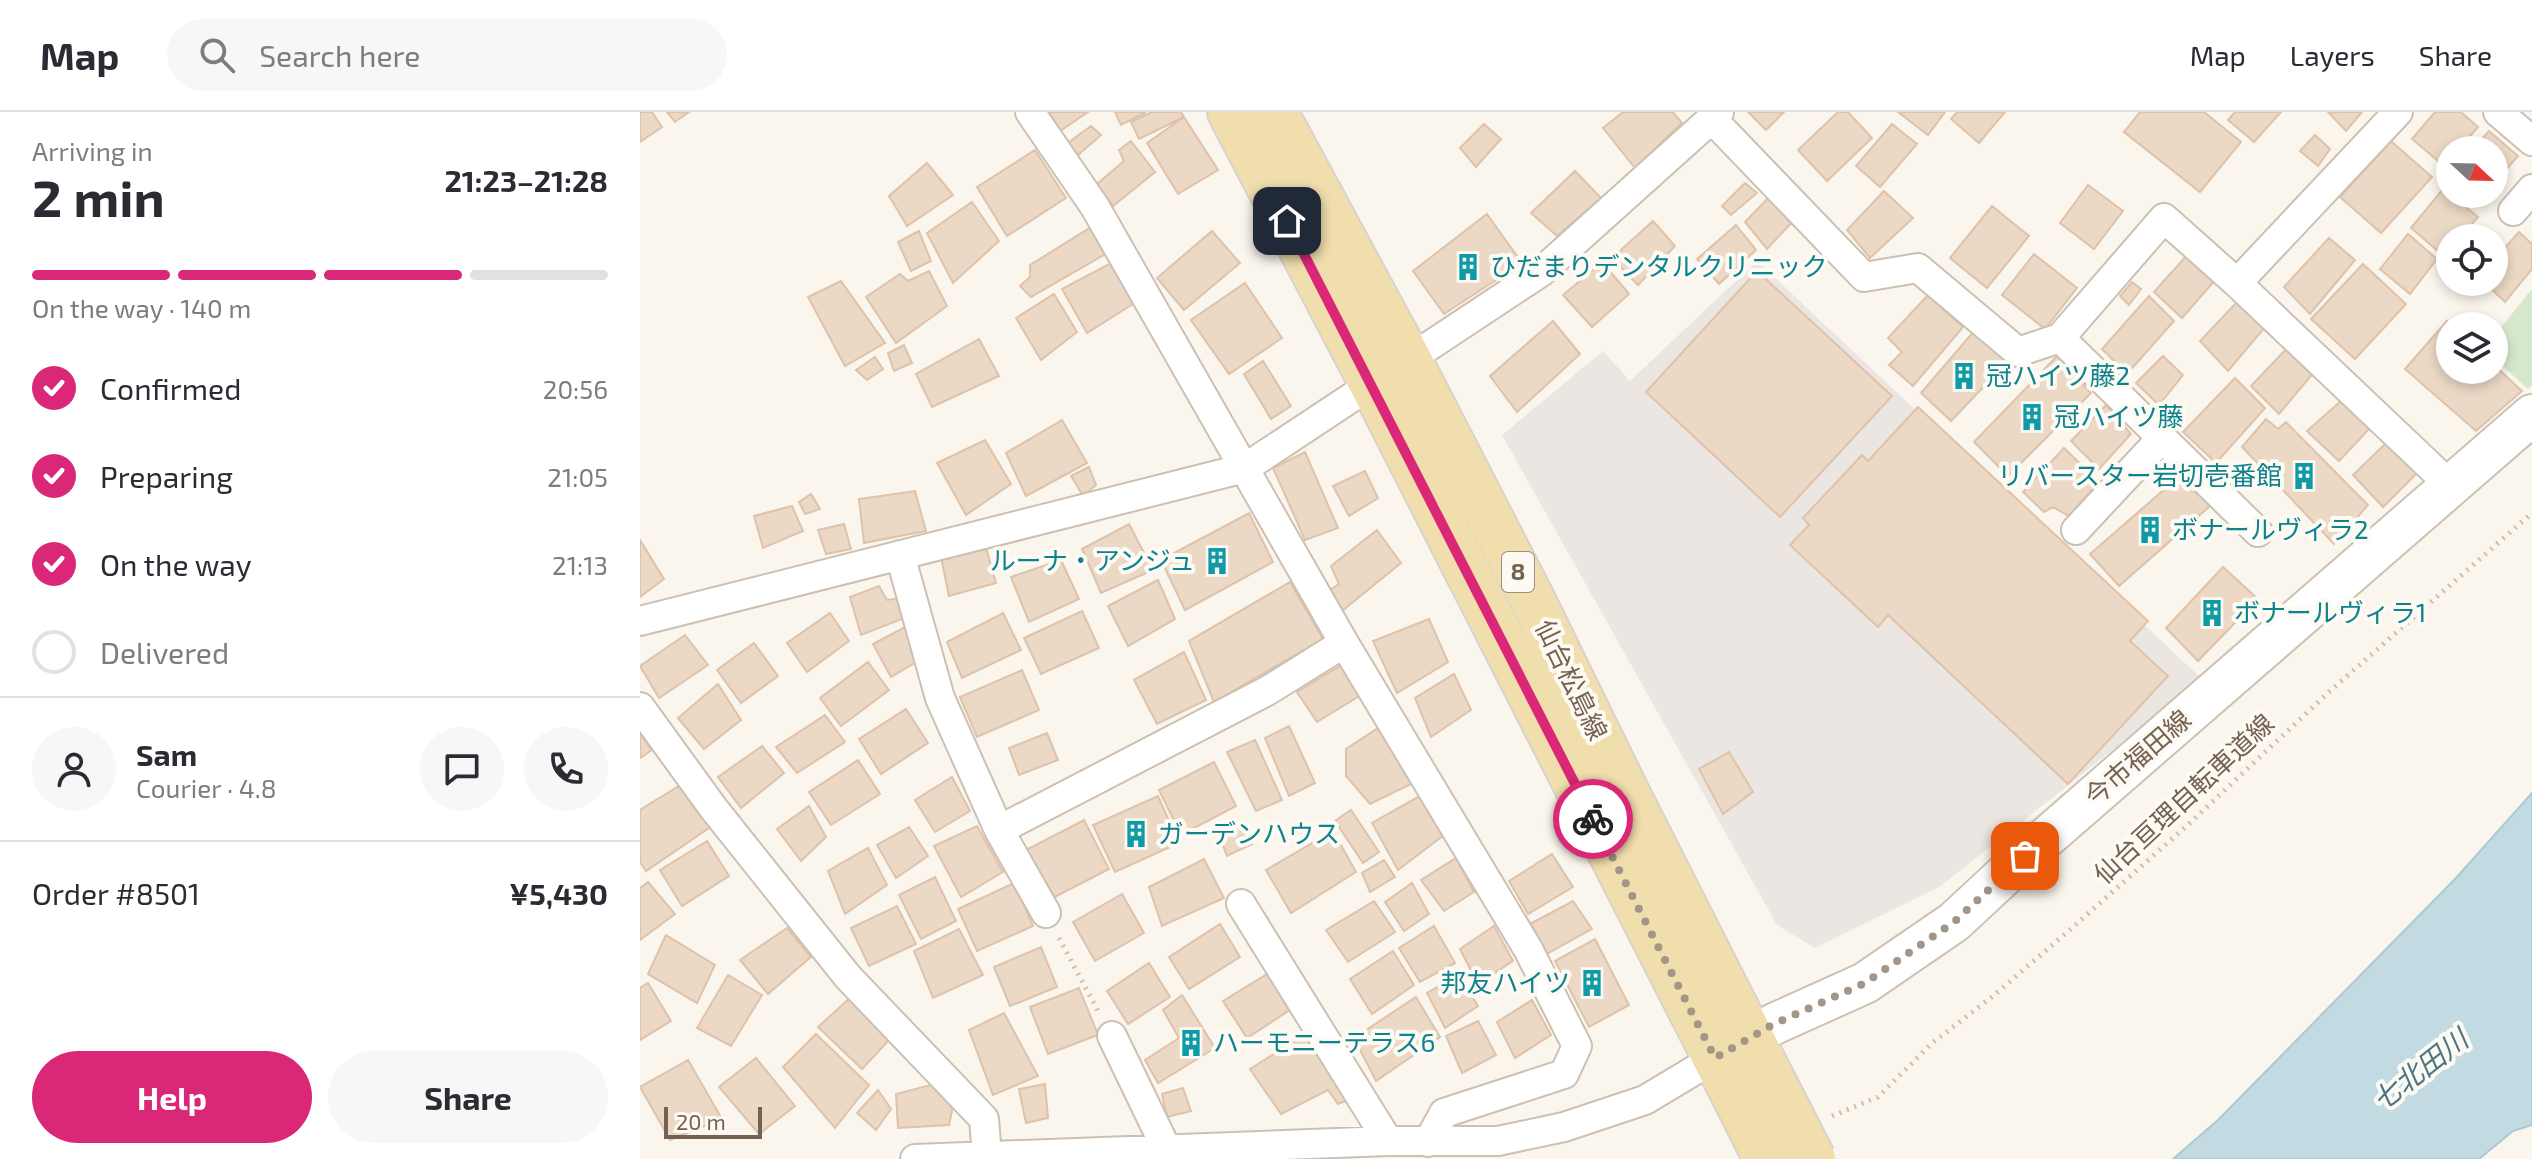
<!DOCTYPE html>
<html lang="en">
<head>
<meta charset="utf-8">
<style>
  :root { --surface:#fff; --page:#f7f7f7; --text:#2b2b33; --muted:#7c7c81; --line:#e1e1e2; --accent:#db2777 }
  body { margin:0; font-family:"Exo 2","Noto Sans JP",sans-serif; background:var(--page); color:var(--text); height:100vh; display:flex; flex-direction:column; font-size:30px; white-space:nowrap }
  * { box-sizing:border-box; margin:0 }
  p { font-size:26px; color:var(--muted) }
  .icon { flex:none; width:44px; height:44px; fill:none; stroke:currentColor; stroke-width:2; stroke-linecap:round; stroke-linejoin:round }
  .map { position:relative; flex:1; overflow:hidden }
  .panel { display:flex; flex-direction:column; background:var(--surface); width:640px }
  .panel>* { flex:none }
  .needle { width:52px; rotate:112deg }
  .buttons { position:absolute; left:1796px; top:24px; display:grid; gap:16px }
  .buttons a { display:grid; place-items:center; width:72px; height:72px; border-radius:50%; background:var(--surface); box-shadow:0 4px 12px #0003; font-size:40px }
  .scale { position:absolute; left:24px; bottom:20px; width:98px; box-sizing:border-box; padding-left:8px; border:4px solid #746151; border-top:0; font-size:22px; line-height:28px; white-space:nowrap; color:#746151; -webkit-text-stroke:6px #fdfaf3; paint-order:stroke }
  .pin { position:absolute; display:grid; place-items:center; width:68px; height:68px; color:#fff; margin:-34px; border-radius:16px; box-shadow:0 4px 12px #0006 }
  .courier { position:absolute; display:grid; place-items:center; width:80px; height:80px; margin:-40px; border:6px solid #db2777; border-radius:50%; background:#fff; color:#222; box-shadow:0 2px 10px #0007 }
  .head em { font-style:normal; font-weight:700 }
  .head div { display:flex; flex-direction:column-reverse }
  .head { display:flex; align-items:center; justify-content:space-between; height:136px; padding:0 32px }
  h1 { font-size:52px; font-weight:700; line-height:60px }
  .bar { display:grid; grid-template-columns:repeat(4,1fr); gap:12px 8px; align-content:center; height:96px; padding:0 32px }
  .bar i { height:10px; border-radius:6px; background:var(--line) }
  .bar .current { background:var(--accent) }
  .bar p { grid-column:span 4 }
  .line { display:flex; align-items:center; gap:20px; padding:0 32px; border-top:2px solid var(--line) }
  .line div { flex:1 }
  .round { display:grid; place-items:center; flex:none; width:84px; height:84px; border-radius:42px; background:var(--page) }
  ol { padding:0 32px; list-style:none }
  li { display:flex; align-items:center; gap:24px; height:88px }
  li p { margin-inline-start:auto }
  li .icon { padding:8px; border-radius:50%; background:var(--accent); color:#fff; stroke-width:4 }
  li:last-child { color:var(--muted) }
  li i { width:44px; height:44px; border:4px solid var(--line); border-radius:50% }
  .action { display:flex; gap:16px; margin-top:auto; padding:16px 32px }
  .action a { flex:1; height:92px; border-radius:48px; background:var(--accent); color:#fff; font-size:32px; font-weight:700; line-height:92px; text-align:center }
  .action a+a { background:var(--page); color:var(--text) }
  header { display:flex; align-items:center; gap:48px; box-sizing:border-box; height:112px; padding:0 40px; background:var(--surface); border-bottom:2px solid var(--line) }
  header strong { font-size:38px }
  nav { display:flex; gap:44px; margin-inline-start:auto; font-size:28px }
  .search { width:560px; height:72px; background:var(--page); display:flex; align-items:center; gap:20px; box-sizing:border-box; padding:0 28px; border-radius:44px; color:var(--muted); font-size:30px }
  main { display:flex; flex:1; min-height:0 }
  .map>svg:first-child { display:block }
  .industrial { fill:#ebe6e1 }
  .green { fill:#d5e8cc }
  .water { fill:#c2dbe3; stroke:#aac9d3; stroke-width:2 }
  .building { fill:#ebd8c5; stroke:#dec2a9; stroke-width:2 }
  .lines { fill:none; stroke-linecap:round; stroke-linejoin:round }
  .minor-casing { stroke:#ccc0b3; stroke-width:32 }
  .secondary-casing { stroke:#cec1b1; stroke-width:44 }
  .primary-casing { stroke:#d8d3ce; stroke-width:48 }
  .path { stroke:#d3bdaa; stroke-width:5; stroke-dasharray:2 6; stroke-linecap:butt }
  .minor { stroke:#fff; stroke-width:28 }
  .secondary { stroke:#fff; stroke-width:40 }
  .primary { stroke:#f1dead; stroke-width:44 }
  .primary-bridge-casing { stroke:#d8d3ce; stroke-width:48; stroke-linecap:butt }
  .primary-bridge { stroke:#f1dead; stroke-width:44 }
  .done { stroke:#a39588; stroke-width:8; stroke-dasharray:0 14.4 }
  .route { stroke:#db2777; stroke-width:10 }
  .labels { text-anchor:middle; stroke-width:8; stroke-linejoin:round; paint-order:stroke }
  .shield { fill:#fdfaf3; stroke:#9d8f82; stroke-width:2 }
  .shield-label { font-size:24px; font-weight:bold; fill:#746151 }
  .culture-label { font-size:26px; fill:#0d838f; stroke:#fdfaf3; text-anchor:start }
  .street-label { font-size:26px; fill:#746151; stroke:#fdfaf3 }
  .water-label { font-size:28px; font-style:italic; fill:#4d7684; stroke:#fdfaf3 }
</style>
</head>
<body>
<header>
<strong>Map</strong>
<div class="search"><svg class="icon" aria-label="search" viewBox="0 0 24 24"><circle cx="10" cy="10" r="6"/><path d="M15 15l6 6"/></svg>Search here</div>
<nav><a>Map</a><a>Layers</a><a>Share</a></nav>
</header>
<main>
<section class="panel">
<div class="head"><div><h1>2 min</h1><p>Arriving in</p></div><em>21:23–21:28</em></div>
<div class="bar"><i class="current"></i><i class="current"></i><i class="current"></i><i></i><p>On the way · 140 m</p></div>
<ol>
<li><svg class="icon" aria-label="check" viewBox="0 0 24 24"><path d="M5 12l5 5 9-10"/></svg>Confirmed<p>20:56</p></li>
<li><svg class="icon" aria-label="check" viewBox="0 0 24 24"><path d="M5 12l5 5 9-10"/></svg>Preparing<p>21:05</p></li>
<li><svg class="icon" aria-label="check" viewBox="0 0 24 24"><path d="M5 12l5 5 9-10"/></svg>On the way<p>21:13</p></li>
<li><i></i>Delivered</li>
</ol>
<div class="line" style="height:144px"><a class="round"><svg class="icon" aria-label="person" viewBox="0 0 24 24"><circle cx="12" cy="8" r="4"/><path d="M4 21q1-7 8-7t8 7"/></svg></a><div><b>Sam</b><p>Courier · 4.8</p></div><a class="round"><svg class="icon" aria-label="chat" viewBox="0 0 24 24"><path d="M4 5h16v11H9l-5 4z"/></svg></a><a class="round"><svg class="icon" aria-label="phone" viewBox="0 0 24 24"><path d="M5 4h4l2 5-3 2q2 4 5 5l2-3 5 2v4C11 20 4 13 5 4z"/></svg></a></div>
<div class="line" style="height:104px"><div>Order #8501</div><b>¥5,430</b></div>
<div class="action"><a>Help</a><a>Share</a></div>
</section>
<div class="map">
<svg width="1892" height="1047" viewBox="0 0 1892 1047">
  <rect width="100%" height="100%" fill="#fbf6ed"/>
  <path class="industrial" d="M1117,149L1562,567L1301,774L1175,836L1137,813L862,323L963,239L990,269Z"/>
  <path class="green" d="M1892,177V273L1888,277L1854,246V224Z"/>
  <path class="water" d="M1892,681V1013L1873,1019L1839,1047H1533L1578,1008L1816,766Z"/>
  <path class="building" d="M0,0H12L22,15L0,30Z
    M27,0H49L35,10Z
    M408,0H448L420,19Z
    M475,0H506L481,13Z
    M512,0H541L544,5L499,27L491,10Z
    M983,0H1033L1042,11L995,56L963,16Z
    M1108,0H1144L1126,18Z
    M1198,0H1208L1232,26L1187,69L1158,38Z
    M1258,0H1305L1288,23Z
    M1317,0H1365L1339,31L1311,7Z
    M1500,0H1564L1601,30L1560,80L1484,20Z
    M1595,0H1641L1614,30L1588,8Z
    M1688,0H1722L1706,19Z
    M1795,0H1821L1838,15L1818,38H1810V47L1804,54L1772,27Z
    M544,5L578,58L538,82L507,31Z
    M844,12L861,27L836,55L820,36Z
    M1252,12L1277,32L1240,75L1216,54Z
    M451,14L461,23L438,43L425,33Z
    M1849,19L1878,44L1854,71V38H1833Z
    M1675,23L1690,37L1678,54L1660,39Z
    M491,29L515,60L473,94L457,72L484,49L479,38Z
    M1751,29L1792,65L1741,121L1700,85Z
    M395,38L426,86L367,124L337,75Z
    M287,51L313,83L267,114L249,84Z
    M935,59L961,86L917,124L891,101Z
    M1105,71L1117,81L1091,103L1082,94Z
    M1448,73L1483,99L1454,137L1420,111Z
    M1803,77L1838,105L1820,126H1810V139L1805,145L1771,116Z
    M1244,79L1273,106L1230,146L1207,118Z
    M1132,82L1156,106L1127,137L1105,110Z
    M332,90L359,129L313,171L287,121Z
    M1352,94L1389,124L1347,176L1310,146Z
    M847,102L882,151L804,202L773,159Z
    M1013,109L1035,134L998,173L972,146Z
    M1096,113L1116,138L1079,172L1057,147Z
    M453,114L469,140L391,185L380,174L390,165V153Z
    M279,119L291,149L271,159L258,130Z
    M572,119L600,151L544,198L517,166Z
    M1879,120L1892,132V157L1865,190L1844,170H1854V148Z
    M1768,122L1797,147L1770,182L1740,157Z
    M1689,126L1715,148L1670,202L1644,175Z
    M1549,141L1576,167L1542,206L1514,180Z
    M1394,142L1437,176L1405,217L1362,183Z
    M473,150L493,192L447,221L422,177Z
    M962,150L989,182L952,215L923,183Z
    M1723,152L1766,192L1715,247L1671,207Z
    M289,159L307,194L256,231L226,185L260,162L268,169Z
    M1117,159L1252,284L1140,405L1006,280Z
    M201,169L245,231L205,254L168,185Z
    M1492,170L1501,177L1489,193L1480,184Z
    M605,171L642,226L589,262L551,208Z
    M414,182L437,220L401,248L376,206Z
    M1288,183L1323,215L1273,274L1249,253L1262,240L1248,226Z
    M1509,184L1534,209L1487,262L1462,237Z
    M1599,188L1626,214L1588,259L1560,229Z
    M913,209L940,242L877,300L850,264Z
    M1807,209L1813,214H1810V258H1854V253L1882,279L1836,319L1765,257Z
    M1335,218L1369,248L1311,309L1281,281Z
    M339,227L359,264L292,295L276,262Z
    M264,233L272,251L254,259L248,241Z
    M1647,236L1675,259L1639,302L1611,274Z
    M1417,244L1451,281L1368,364L1334,330Z
    M1523,244L1543,263L1519,293L1496,271Z
    M235,245L243,257L227,268L216,258Z
    M623,249L651,294L631,307L604,262Z
    M1595,266L1625,296L1576,351L1543,320Z
    M1703,287L1731,315L1699,349L1667,319Z
    M1466,293L1491,322L1459,357L1431,329Z
    M1278,295L1508,509L1490,529L1528,564L1428,672L1248,503L1238,515L1150,433L1169,413L1163,406L1222,343L1228,349Z
    M1626,307L1638,317L1646,310L1728,393L1694,432L1602,335Z
    M422,308L447,351L386,384L366,341Z
    M345,328L371,372L326,403L297,351Z
    M1747,330L1779,359L1743,395L1713,363Z
    M1424,336L1459,370L1429,404L1413,395L1404,400L1383,380Z
    M665,340L698,416L665,428L633,356Z
    M449,355L456,373L443,384L431,364Z
    M725,359L738,386L709,404L693,374Z
    M1542,362L1570,394L1479,474L1450,442Z
    M275,379L286,419L224,431L219,387Z
    M171,382L180,397L165,402L159,390Z
    M152,394L163,419L123,436L114,404Z
    M609,401L633,450L545,498L521,448Z
    M204,412L211,437L186,442L178,418Z
    M489,412L513,458L461,481L442,437Z
    M737,418L761,451L702,499L688,479L699,472L691,454Z
    M0,428L24,467L0,485Z
    M346,436L356,471L309,484L301,445Z
    M421,448L439,487L389,510L371,465Z
    M1583,455L1618,487L1558,549L1526,516Z
    M518,468L535,507L488,534L468,494Z
    M650,470L683,527L574,590L549,529Z
    M239,474L247,488L260,486L267,505L221,523L210,485Z
    M442,499L459,536L401,562L384,526Z
    M190,501L209,529L167,560L147,531Z
    M363,501L381,538L322,566L307,530Z
    M789,507L808,550L757,581L733,529Z
    M271,512L281,547L251,565L233,532Z
    M45,523L68,553L19,586L0,554Z
    M114,531L138,564L101,591L77,558Z
    M544,540L566,588L517,612L494,568Z
    M228,550L249,578L201,614L180,586Z
    M703,552L721,583L677,610L657,580Z
    M382,558L399,598L337,625L320,585Z
    M814,562L831,598L791,625L775,586Z
    M78,572L101,608L64,637L38,606Z
    M266,597L288,631L241,662L219,627Z
    M185,603L205,630L157,661L136,635Z
    M649,614L675,671L649,684L625,626Z
    M741,614L773,671L730,692L706,664V637Z
    M407,621L418,648L379,663L369,636Z
    M0,622L12,638L0,646Z
    M615,628L642,688L616,699L587,640Z
    M122,634L144,661L101,696L78,665Z
    M1089,640L1113,680L1083,702L1059,657Z
    M218,648L240,682L191,713L169,680Z
    M574,650L596,694L541,723L519,678Z
    M312,665L330,699L295,720L275,688Z
    M42,672L72,714L6,759L0,750V698Z
    M787,680L808,720L758,758L732,711Z
    M518,684L539,731L475,760L453,713Z
    M169,694L186,725L161,749L137,717Z
    M711,698L739,740L723,751L695,709Z
    M444,708L469,757L411,787L386,738Z
    M602,712L612,732L587,744L579,723Z
    M337,714L363,760L321,785L294,734Z
    M269,715L288,744L256,766L237,733Z
    M693,719L716,760L651,801L626,758Z
    M67,729L89,764L42,794L20,758Z
    M228,736L247,773L205,802L188,759Z
    M912,742L933,775L888,802L869,769Z
    M816,746L834,780L804,799L781,768Z
    M564,747L584,786L522,814L509,775Z
    M744,748L755,765L730,780L722,761Z
    M295,765L316,809L281,827L259,783Z
    M8,770L35,802L0,828V776Z
    M374,771L393,814L337,839L318,797Z
    M772,771L789,802L764,819L745,790Z
    M482,782L504,821L455,849L433,810Z
    M734,789L755,820L708,850L686,818Z
    M933,789L952,817L905,843L888,813Z
    M257,794L276,832L229,854L211,816Z
    M580,812L600,845L549,877L529,845Z
    M794,814L815,851L780,870L759,836Z
    M854,814L873,849L838,872L820,837Z
    M147,816L171,845L128,882L100,848Z
    M319,817L343,863L293,886L274,839Z
    M26,823L75,853L57,891L8,862Z
    M955,827L989,893L949,915L915,849Z
    M401,835L417,875L370,894L354,855Z
    M753,839L774,873L732,902L710,867Z
    M509,851L530,885L488,912L467,879Z
    M632,859L653,896L607,926L583,889Z
    M88,863L122,883L91,934L57,916Z
    M819,863L838,894L805,916L787,881Z
    M8,871L31,909L0,928V876Z
    M439,876L458,923L408,942L390,895Z
    M542,883L575,936L518,971L505,948L539,926L523,898Z
    M211,885L251,926L222,957L178,915Z
    M776,885L800,925L736,969L714,926Z
    M892,888L911,923L875,946L857,910Z
    M364,901L398,964L353,983L329,918Z
    M838,909L856,943L822,961L806,924Z
    M672,918L714,986L698,992L688,978L641,1002L610,957Z
    M176,922L229,973L195,1016L143,955Z
    M116,946L155,994L119,1022L79,975Z
    M48,948L82,1007L30,1028L0,975Z
    M298,971L314,989L309,1013L258,1016L256,982Z
    M405,972L408,1006L386,1011L379,977Z
    M543,976L551,999L527,1005L522,982Z
    M238,978L251,997L236,1018L217,1001Z"/>
  <g class="lines">
    <g class="minor-casing">
      <path id="minor" d="M390,0L455,95L704,531L888,837L937,934L924,962L804,1001L788,1030
        M1858,0L1892,29
        M1072,7L1224,165L1278,156L1378,240L1420,226
        M1873,99L1892,77
        M1597,171L1758,0
        M1436,418L1521,327
        M1618,420L1420,226L1524,106L1597,171L1811,374
        M260,443L300,586L359,718L406,801
        M0,509L605,356L901,160L1079,0
        M0,595L74,697L208,865L344,1007L347,1044
        M359,718L627,579L704,531
        M601,792L748,1029
        M472,924L527,1038
        M275,1047L748,1029H858L924,1015L1005,988L1075,946"/>
    </g>
    <g class="secondary-casing">
      <path id="secondary" d="M1082,942L1134,912L1225,871L1314,810L1385,744L1892,303"/>
    </g>
    <g class="primary-casing">
      <path id="primary" d="M590,0L732,272L1095,985
        M635,0L769,248L892,487L988,683L1132,967"/>
    </g>
    <path class="path" d="M419,826L458,899
      M1192,1004L1238,985L1291,932L1353,884L1432,816L1551,710L1690,579L1892,401"/>
    <use href="#minor" class="minor"/>
    <use href="#secondary" class="secondary"/>
    <use href="#primary" class="primary"/>
    <g class="primary-bridge-casing">
      <path id="primary-bridge" d="M1132,967L1173,1047
        M1095,985L1126,1047"/>
    </g>
    <use href="#primary-bridge" class="primary-bridge"/>
  </g>
  <g class="lines">
    <path class="done" d="M953,707L1075,946L1134,912L1225,871L1314,810L1385,744"/>
    <path class="route" d="M647,109L953,707"/>
  </g>
  <defs>
    <g id="building-bare" transform="scale(2.16)"><path d="M-4-6H4V6H1V3H-1V6H-4ZM-2.5-4.3h1.7v1.8h-1.7ZM.8-4.3h1.7v1.8H.8ZM-2.5-1h1.7V.8h-1.7ZM.8-1h1.7V.8H.8Z" fill="#0f9aa8" stroke="#fdfaf3" stroke-width="2.5" paint-order="stroke"/></g>
  </defs>
  <g fill-rule="evenodd">
    <use href="#building-bare" x="828" y="155"/>
    <use href="#building-bare" x="1324" y="264"/>
    <use href="#building-bare" x="1392" y="305"/>
    <use href="#building-bare" x="1664" y="364"/>
    <use href="#building-bare" x="1510" y="418"/>
    <use href="#building-bare" x="577" y="449"/>
    <use href="#building-bare" x="1572" y="501"/>
    <use href="#building-bare" x="496" y="722"/>
    <use href="#building-bare" x="952" y="871"/>
    <use href="#building-bare" x="551" y="931"/>
  </g>
  <g class="labels">
    <rect class="shield" x="862" y="440" width="32" height="40" rx="6"/>
    <g class="shield-label">
      <text x="878" y="468">8</text>
    </g>
    <g class="culture-label">
      <text x="850" y="164">ひだまりデンタルクリニック</text>
      <text x="1346" y="273">冠ハイツ藤2</text>
      <text x="1414" y="314">冠ハイツ藤</text>
      <text x="1642" y="373" text-anchor="end">リバースター岩切壱番館</text>
      <text x="1532" y="427">ボナールヴィラ2</text>
      <text x="555" y="458" text-anchor="end">ルーナ・アンジュ</text>
      <text x="1594" y="510">ボナールヴィラ1</text>
      <text x="518" y="731">ガーデンハウス</text>
      <text x="930" y="880" text-anchor="end">邦友ハイツ</text>
      <text x="573" y="940">ハーモニーテラス6</text>
    </g>
    <g class="street-label">
      <text transform="translate(931 568) rotate(64)" y="9">仙台松島線</text>
      <text transform="translate(1498 646) rotate(-41)" y="9">今市福田線</text>
      <text transform="translate(1544 687) rotate(-43)" y="9">仙台亘理自転車道線</text>
    </g>
    <g class="water-label">
      <text transform="translate(1780 958) rotate(-38)" y="10">七北田川</text>
    </g>
  </g>
</svg>
<div class="buttons">
<a><svg class="needle" viewBox="-14 -14 28 28"><path d="M0-13l5 13h-10z" fill="#e53935"/><path d="M0 13l5-13h-10z" fill="#7c7c81"/></svg></a>
<a><svg class="icon" aria-label="locate" viewBox="0 0 24 24"><circle cx="12" cy="12" r="6"/><path d="M12 2v4M12 18v4M2 12h4M18 12h4"/></svg></a>
<a><svg class="icon" aria-label="layers" viewBox="0 0 24 24"><path d="M12 4l9 5-9 5-9-5zM3 14l9 5 9-5"/></svg></a>
</div>
<div class="scale">20 m</div>
<div class="pin" style="left:1385px;top:744px;background:#ea580c"><svg class="icon" aria-label="bag" viewBox="0 0 24 24"><path d="M5 8h14l-1 12H6zM9 8a3 3 0 0 1 6 0"/></svg></div>
<div class="pin" style="left:647px;top:109px;background:#1f2937"><svg class="icon" aria-label="home" viewBox="0 0 24 24"><path d="M3 11l9-7 9 7M6 9v11h12V9"/></svg></div>
<div class="courier" style="left:953px;top:707px"><svg class="icon" aria-label="bike" viewBox="0 0 24 24"><circle cx="6" cy="16" r="4"/><circle cx="18" cy="16" r="4"/><path d="M6 16l4-8h5l3 8M10 8l3 8H6M13 5h3"/></svg></div>
</div>
</main>
</body>
</html>
